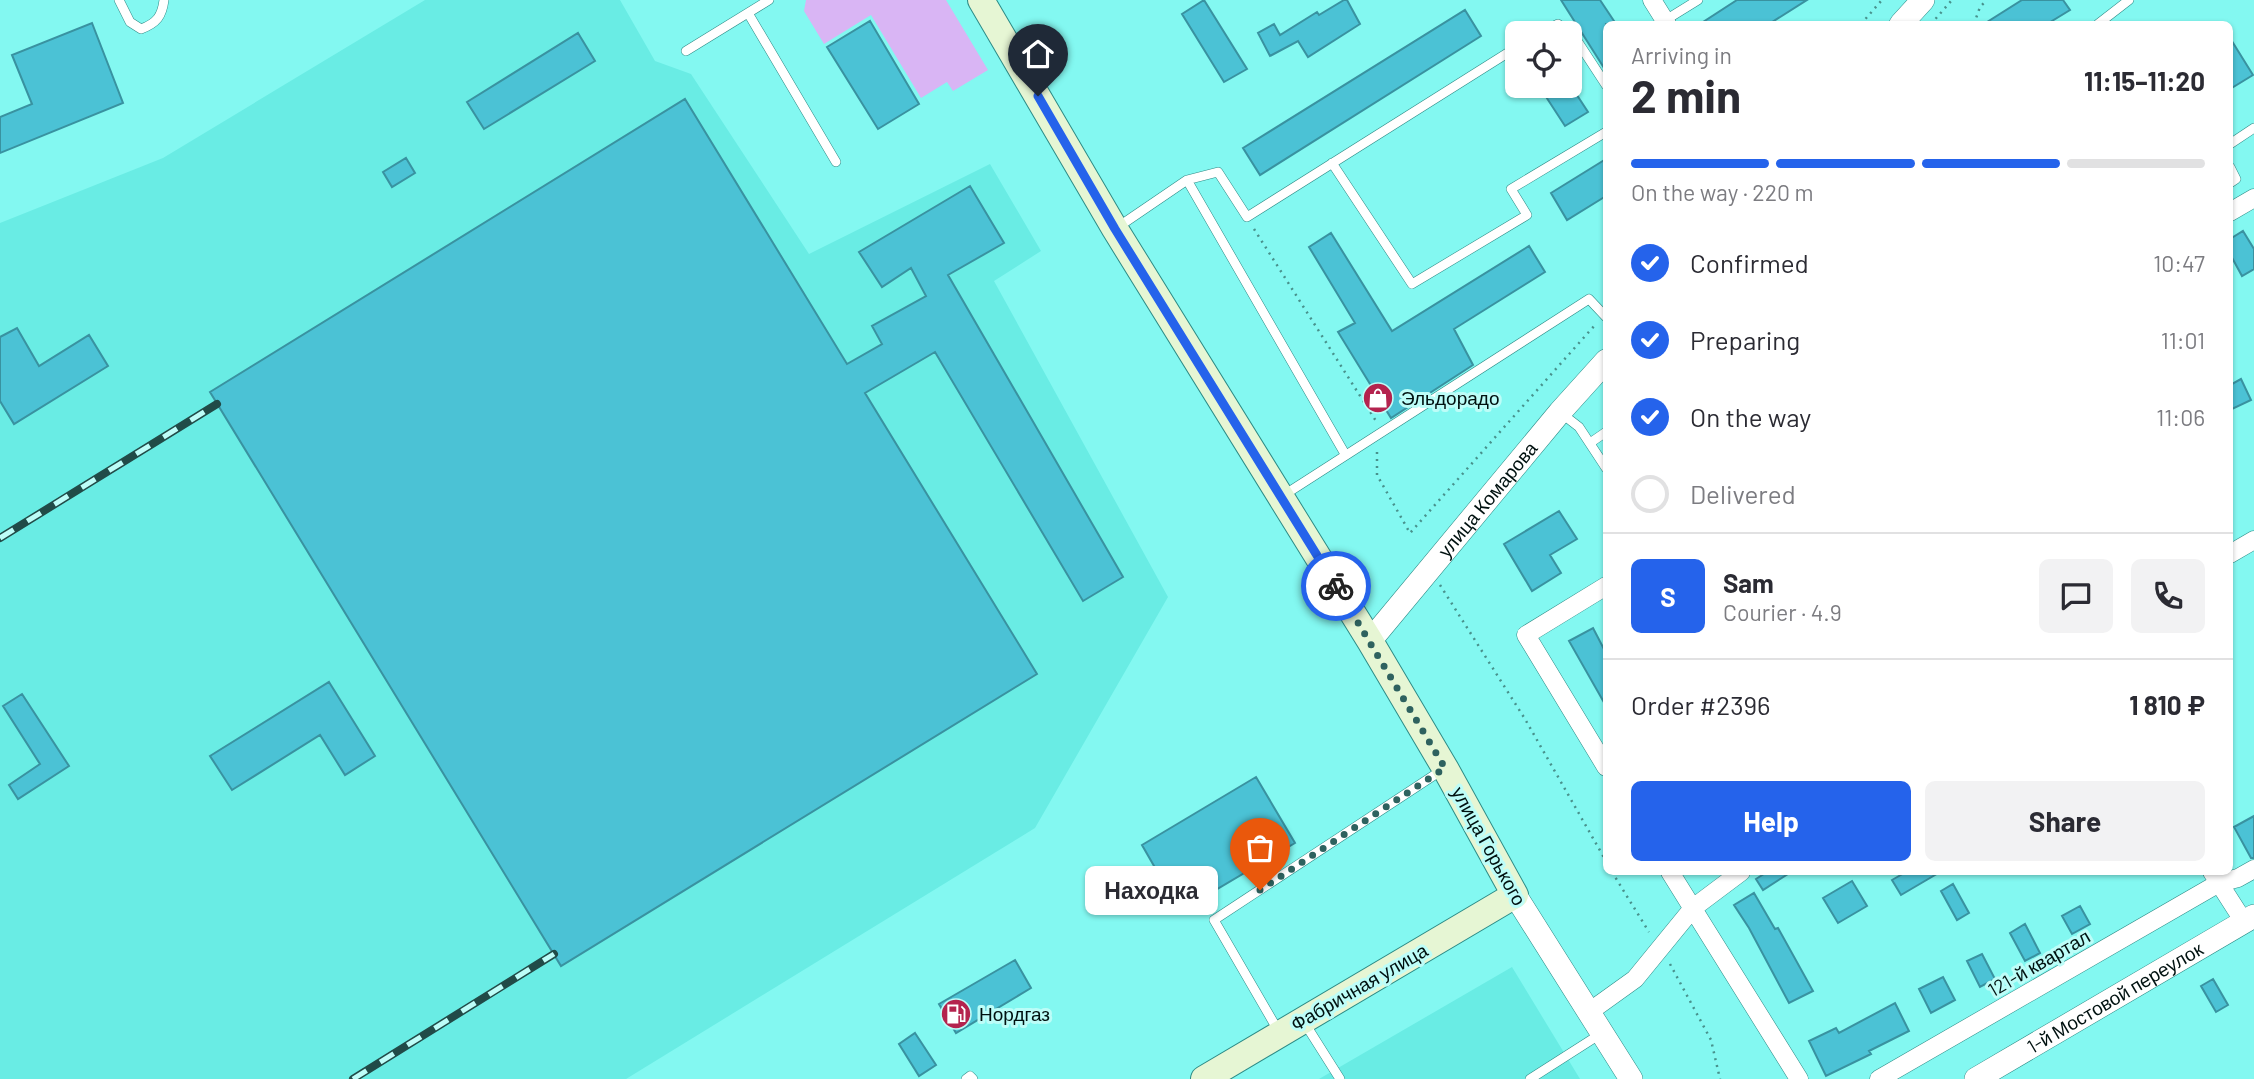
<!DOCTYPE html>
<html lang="en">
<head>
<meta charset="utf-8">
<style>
  :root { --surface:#fff; --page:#f2f2f3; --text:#2b2b33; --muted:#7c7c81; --line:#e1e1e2; --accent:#2563eb }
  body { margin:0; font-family:Barlow,sans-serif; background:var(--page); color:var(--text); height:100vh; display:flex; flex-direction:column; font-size:26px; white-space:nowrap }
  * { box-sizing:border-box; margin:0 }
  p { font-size:23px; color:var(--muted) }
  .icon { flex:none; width:38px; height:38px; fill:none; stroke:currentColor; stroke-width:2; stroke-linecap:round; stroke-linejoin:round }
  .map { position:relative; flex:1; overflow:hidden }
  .side { position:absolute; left:1603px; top:21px; width:630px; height:854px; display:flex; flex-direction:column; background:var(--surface); border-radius:10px; box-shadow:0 2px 5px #0004 }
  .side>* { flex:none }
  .tools { position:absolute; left:1505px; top:21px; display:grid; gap:14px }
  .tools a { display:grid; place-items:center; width:77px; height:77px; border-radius:10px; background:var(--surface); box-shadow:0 2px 5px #0004; font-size:35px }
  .pin { position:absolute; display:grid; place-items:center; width:60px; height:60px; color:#fff; margin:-72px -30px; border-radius:50% 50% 50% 0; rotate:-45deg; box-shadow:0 0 7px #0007 }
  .pin .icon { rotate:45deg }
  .courier { position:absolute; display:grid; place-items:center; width:70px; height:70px; margin:-35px; border:5px solid #2563eb; border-radius:50%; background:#fff; color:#222; box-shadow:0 2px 9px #0007 }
  .bubble { position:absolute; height:49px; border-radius:10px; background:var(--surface); box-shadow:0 2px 5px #0004; font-size:23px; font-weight:700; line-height:49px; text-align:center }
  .head em { font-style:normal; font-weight:700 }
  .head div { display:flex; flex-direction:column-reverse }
  .head { display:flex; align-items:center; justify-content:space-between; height:119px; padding:0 28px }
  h1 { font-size:46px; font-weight:700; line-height:52px }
  .bar { display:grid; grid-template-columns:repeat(4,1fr); gap:10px 7px; align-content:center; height:84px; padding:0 28px }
  .bar i { height:9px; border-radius:5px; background:var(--line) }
  .bar .current { background:var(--accent) }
  .bar p { grid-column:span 4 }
  .line { display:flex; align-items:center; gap:18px; padding:0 28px; border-top:2px solid var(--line) }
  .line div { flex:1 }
  .round { display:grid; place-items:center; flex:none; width:74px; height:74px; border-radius:10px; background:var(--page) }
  ol { padding:0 28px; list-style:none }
  li { display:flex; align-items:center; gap:21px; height:77px }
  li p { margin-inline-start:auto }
  li .icon { padding:7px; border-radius:50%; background:var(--accent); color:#fff; stroke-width:4 }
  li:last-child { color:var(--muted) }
  li i { width:38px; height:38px; border:4px solid var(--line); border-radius:50% }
  .cta { display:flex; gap:14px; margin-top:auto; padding:14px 28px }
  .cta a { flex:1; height:80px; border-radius:10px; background:var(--accent); color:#fff; font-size:28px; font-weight:700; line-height:80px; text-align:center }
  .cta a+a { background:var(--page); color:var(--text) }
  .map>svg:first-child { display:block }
  .built { fill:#69ece4 }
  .green { fill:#d9b5f4 }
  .building { fill:#4bc2d5; stroke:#3992a0; stroke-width:2 }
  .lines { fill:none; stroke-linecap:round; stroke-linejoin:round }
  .service-casing { stroke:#2d8b86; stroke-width:10 }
  .minor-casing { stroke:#2d8b86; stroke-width:19 }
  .tertiary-casing { stroke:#2d8b86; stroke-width:24 }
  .secondary-casing { stroke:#2d8b86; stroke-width:28 }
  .path { stroke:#48918c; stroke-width:2.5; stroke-dasharray:2 5; stroke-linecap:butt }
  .service { stroke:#fff; stroke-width:9 }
  .minor { stroke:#fff; stroke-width:18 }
  .tertiary { stroke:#fff; stroke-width:23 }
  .secondary { stroke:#e6f6d4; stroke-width:26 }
  .rail-casing { stroke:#214b48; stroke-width:8 }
  .rail { stroke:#bdfdf8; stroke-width:5; stroke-dasharray:16; stroke-linecap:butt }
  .done { stroke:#2e625f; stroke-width:7; stroke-dasharray:0 12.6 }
  .route { stroke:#2563eb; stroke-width:9 }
  .labels { text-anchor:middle; stroke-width:6; stroke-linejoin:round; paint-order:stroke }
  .poi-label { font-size:19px; fill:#001110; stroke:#bdfdf8; text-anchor:start }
  .street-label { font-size:19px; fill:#001110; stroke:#bdfdf8 }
</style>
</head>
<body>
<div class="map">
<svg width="2254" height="1079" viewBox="0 0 2254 1079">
  <rect width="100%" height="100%" fill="#83f8f1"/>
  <path class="built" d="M425,0H620L655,61L691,74L809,254L990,164L1041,251L994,281L1168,597L1035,828L626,1079H0V223L163,158Z
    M1512,967L1580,1079H1319Z"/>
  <path class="green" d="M806,0H946L988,70L953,91L947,82L921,98L871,15L824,44L804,11Z"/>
  <path class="building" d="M1204,0L1247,69L1224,82L1182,14Z
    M1344,0H1347L1360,24L1308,57L1298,41L1270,56L1258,33L1274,24L1280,35L1317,12L1319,15Z
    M1561,0H1600L1616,24H1606V71Z
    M1737,0H1807L1769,24H1700Z
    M2022,0H2063L2070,10L2047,24H1984Z
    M1465,10L1481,36L1260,175L1243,148Z
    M870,21L919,104L878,129L827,47Z
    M92,23L123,103L0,153V117L32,104L12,55Z
    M578,33L595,61L484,129L467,102Z
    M2230,38L2253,75L2230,89Z
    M1539,86H1571L1588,112L1565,126Z
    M685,99L847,364L882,344L872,326L926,296L911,268L882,287L859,252L970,186L1004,243L948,275L1123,577L1083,601L935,352L865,393L1037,674L561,966L210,392Z
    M406,158L415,173L392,187L383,172Z
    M1606,159V196L1567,220L1551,193Z
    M2243,231L2254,249V269L2242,276L2230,254V239Z
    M1331,233L1392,331L1529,246L1545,272L1454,329L1473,365L1391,418L1338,332L1355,323L1309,247Z
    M17,328L39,366L89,335L108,366L14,424L0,401V337Z
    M2241,379L2251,400L2230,410V385Z
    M1559,511L1577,539L1550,555L1561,573L1532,591L1504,544Z
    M1593,628L1606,653V706L1569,641Z
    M329,682L375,756L345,775L320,735L232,790L210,756Z
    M22,694L69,766L18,799L9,785L40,764L3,706Z
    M1256,777L1295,843L1180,911L1142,845Z
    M2254,816V858H2251L2234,827Z
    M1767,872H1791L1763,890L1756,879Z
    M1906,872H1940L1901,895L1892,880Z
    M1852,881L1867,906L1838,923L1823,898Z
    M1953,884L1969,913L1957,920L1941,891Z
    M1754,893L1775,929L1778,928L1813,991L1789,1003L1749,928L1734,905Z
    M2080,906L2090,924L2072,934L2062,916Z
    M2025,924L2040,953L2025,961L2010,933Z
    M1982,954L1995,979L1980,987L1967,961Z
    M1015,960L1031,988L956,1033L939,1004Z
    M1943,977L1955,1000L1931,1013L1919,989Z
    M2213,979L2228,1005L2216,1012L2201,986Z
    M1895,1003L1909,1031L1869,1051L1871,1054L1826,1076L1809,1041L1836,1028L1839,1033Z
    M915,1033L936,1065L919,1076L899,1044Z"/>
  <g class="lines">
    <g class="service-casing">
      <path id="service" d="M119,0L130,22L141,29C157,23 162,16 164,0
        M748,13L836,162
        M1664,21L1698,0
        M2098,24L2129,0
        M1541,33L1558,24L1574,36L1606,85
        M686,51L769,0
        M2230,144L2254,128
        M1332,163L1412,284L1527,215L1511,189L1606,132
        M2230,167L2236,179L2230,183
        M1187,180L1345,454
        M1118,227L1187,180L1218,172L1247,217L1517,47
        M1561,413L1579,427L1606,468
        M1590,443L1606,432
        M1284,495L1589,299L1606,317
        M1304,1022L1340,1079
        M1279,1032L1214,920L1442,770
        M966,1079L970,1076L973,1079
        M1530,1079L1602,1033"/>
    </g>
    <g class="minor-casing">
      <path id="minor" d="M1652,0L1667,24
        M2230,212L2254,198
        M2230,554L2254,540
        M1606,586L1526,635L1606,767
        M1670,872L1799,1079
        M2212,872L2244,922
        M1589,1012L1635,979L1693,908L1741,872
        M1879,1079L2219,883L2238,878L2254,869"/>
    </g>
    <g class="tertiary-casing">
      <g id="tertiary">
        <path d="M1901,24L1923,0"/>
        <path id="s1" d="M1370,641L1560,412L1606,361"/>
        <path d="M1515,895L1631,1079"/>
        <path id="s2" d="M1976,1079L2254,916"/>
      </g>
    </g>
    <g class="secondary-casing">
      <path id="secondary" d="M981,0L1115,229L1370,641L1445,768L1515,895L1204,1079"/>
    </g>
    <path class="path" d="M1861,24L1882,0
      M1931,24L1952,0
      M1974,24L1980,7L1987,0
      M1254,229L1376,421
      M1377,452V475L1410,533L1595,325
      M1440,585L1525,719L1606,861
      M1612,872L1649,932
      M1670,964L1711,1040L1720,1079"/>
    <use href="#service" class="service"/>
    <use href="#minor" class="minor"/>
    <use href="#tertiary" class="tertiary"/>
    <use href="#secondary" class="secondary"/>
    <g class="rail-casing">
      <path id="rail" d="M0,538L217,404
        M353,1079L554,954"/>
    </g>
    <use href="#rail" class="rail"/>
  </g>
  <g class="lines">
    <path class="done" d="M1260,890L1445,768L1336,586"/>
    <path class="route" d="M1038,96L1115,229L1336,586"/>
  </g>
  <defs>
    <g id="shop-disc" transform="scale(1.575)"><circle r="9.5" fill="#b4234e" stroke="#bdfdf8"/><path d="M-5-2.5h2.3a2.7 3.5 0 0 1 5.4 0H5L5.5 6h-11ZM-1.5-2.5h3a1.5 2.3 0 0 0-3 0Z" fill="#fff"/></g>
    <g id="fuel-disc" transform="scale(1.575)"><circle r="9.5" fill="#b4234e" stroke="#bdfdf8"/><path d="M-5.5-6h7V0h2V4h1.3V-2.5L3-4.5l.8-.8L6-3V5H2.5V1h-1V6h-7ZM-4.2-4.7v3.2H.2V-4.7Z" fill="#fff"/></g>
  </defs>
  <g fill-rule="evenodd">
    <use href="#shop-disc" x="1378" y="398"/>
    <use href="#fuel-disc" x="956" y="1014"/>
  </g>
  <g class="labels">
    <g class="poi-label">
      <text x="1401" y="405">Эльдорадо</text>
      <text x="979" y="1021">Нордгаз</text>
    </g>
    <g class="street-label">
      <text dy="7" stroke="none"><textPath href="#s1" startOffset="184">улица Комарова</textPath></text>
      <text transform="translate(1489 846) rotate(61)" y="7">улица Горького</text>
      <text transform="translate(2039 963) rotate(-30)" y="7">121-й квартал</text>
      <text transform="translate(1359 987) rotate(-30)" y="7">Фабричная улица</text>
      <text dy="7" stroke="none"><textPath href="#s2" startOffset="161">1-й Мостовой переулок</textPath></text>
    </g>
  </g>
</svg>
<div class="tools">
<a><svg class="icon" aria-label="locate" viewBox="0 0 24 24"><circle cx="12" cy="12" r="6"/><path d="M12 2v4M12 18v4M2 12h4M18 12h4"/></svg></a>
</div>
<div class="pin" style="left:1260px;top:890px;background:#ea580c"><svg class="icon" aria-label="bag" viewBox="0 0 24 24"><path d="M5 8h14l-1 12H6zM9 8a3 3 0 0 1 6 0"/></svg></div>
<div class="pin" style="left:1038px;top:96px;background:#1f2937"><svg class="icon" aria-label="home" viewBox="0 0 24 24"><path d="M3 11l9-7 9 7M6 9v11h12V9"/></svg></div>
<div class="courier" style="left:1336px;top:586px"><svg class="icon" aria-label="bike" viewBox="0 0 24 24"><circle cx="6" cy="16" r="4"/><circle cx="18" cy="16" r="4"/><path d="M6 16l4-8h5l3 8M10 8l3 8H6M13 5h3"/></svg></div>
<div class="bubble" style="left:1085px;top:866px;width:133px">Находка</div>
<section class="side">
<div class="head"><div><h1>2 min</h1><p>Arriving in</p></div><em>11:15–11:20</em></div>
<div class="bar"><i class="current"></i><i class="current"></i><i class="current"></i><i></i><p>On the way · 220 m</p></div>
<ol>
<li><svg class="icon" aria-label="check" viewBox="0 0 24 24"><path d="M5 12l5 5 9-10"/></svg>Confirmed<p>10:47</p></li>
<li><svg class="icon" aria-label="check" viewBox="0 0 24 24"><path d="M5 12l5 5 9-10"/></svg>Preparing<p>11:01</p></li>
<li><svg class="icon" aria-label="check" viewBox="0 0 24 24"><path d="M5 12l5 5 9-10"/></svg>On the way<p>11:06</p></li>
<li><i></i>Delivered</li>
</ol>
<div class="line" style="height:126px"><b class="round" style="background:var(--accent);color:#fff">S</b><div><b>Sam</b><p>Courier · 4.9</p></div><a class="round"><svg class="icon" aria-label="chat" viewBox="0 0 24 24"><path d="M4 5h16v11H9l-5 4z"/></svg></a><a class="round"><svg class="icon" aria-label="phone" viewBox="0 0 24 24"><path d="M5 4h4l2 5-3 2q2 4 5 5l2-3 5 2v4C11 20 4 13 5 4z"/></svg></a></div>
<div class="line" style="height:91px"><div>Order #2396</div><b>1 810 ₽</b></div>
<div class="cta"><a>Help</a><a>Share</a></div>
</section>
</div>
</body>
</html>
